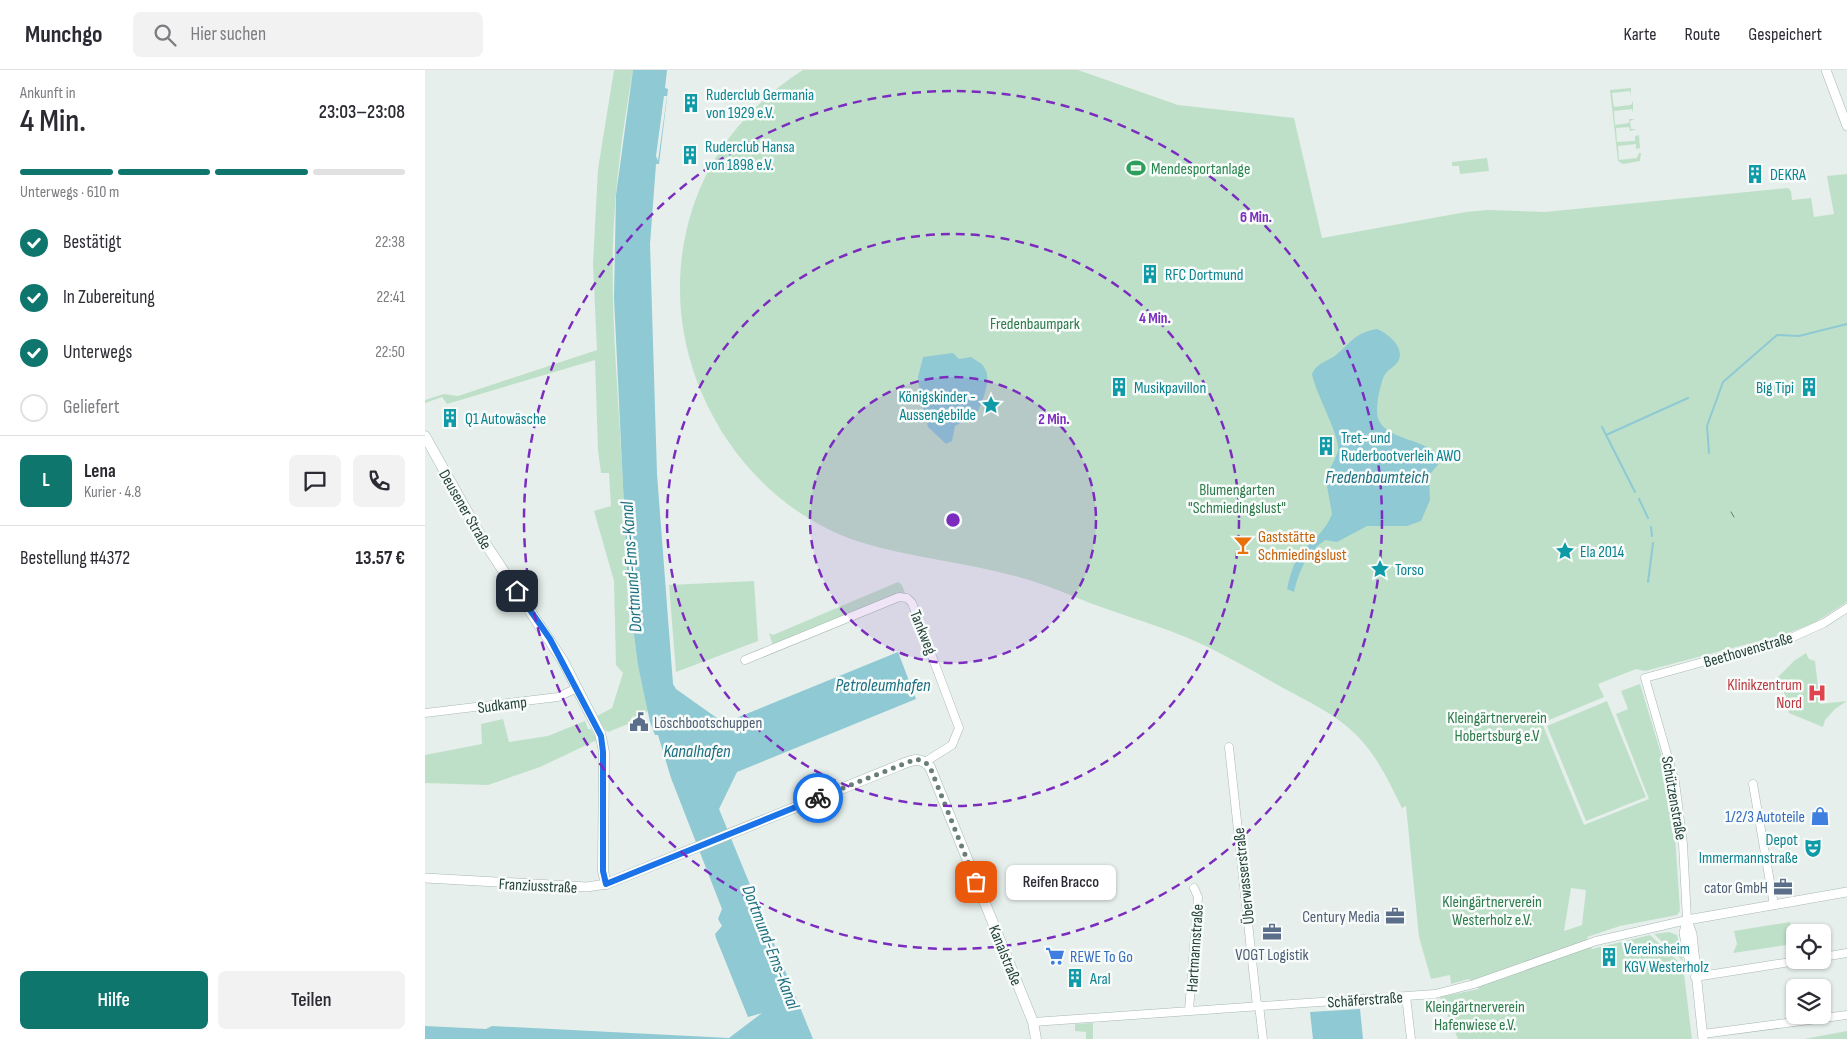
<!DOCTYPE html>
<html lang="de">
<head>
<meta charset="utf-8">
<style>
  :root { --surface:#fff; --page:#f2f2f3; --text:#2b2b33; --muted:#7c7c81; --line:#e1e1e2; --accent:#0f766e }
  body { margin:0; font-family:"Sofia Sans Condensed",sans-serif; background:var(--page); color:var(--text); height:100vh; display:flex; flex-direction:column; font-size:19px; white-space:nowrap }
  * { box-sizing:border-box; margin:0 }
  p { font-size:16px; color:var(--muted) }
  .icon { flex:none; width:28px; height:28px; fill:none; stroke:currentColor; stroke-width:2; stroke-linecap:round; stroke-linejoin:round }
  .map { position:relative; flex:1; overflow:hidden }
  .details { display:flex; flex-direction:column; background:var(--surface); width:425px }
  .details>* { flex:none }
  .fabs { position:absolute; left:1361px; top:854px; display:grid; gap:10px }
  .fabs a { display:grid; place-items:center; width:45px; height:45px; border-radius:8px; background:var(--surface); box-shadow:0 1px 4px #0004; font-size:25px }
  .pin { position:absolute; display:grid; place-items:center; width:42px; height:42px; color:#fff; margin:-21px; border-radius:10px; box-shadow:0 2px 8px #0006 }
  .courier { position:absolute; display:grid; place-items:center; width:50px; height:50px; margin:-25px; border:4px solid #1a73e8; border-radius:50%; background:#fff; color:#222; box-shadow:0 1px 6px #0007 }
  .bubble { position:absolute; height:35px; border-radius:8px; background:var(--surface); box-shadow:0 1px 4px #0004; font-size:16px; font-weight:600; line-height:35px; text-align:center }
  .head em { font-style:normal; font-weight:600 }
  .head div { display:flex; flex-direction:column-reverse }
  .head { display:flex; align-items:center; justify-content:space-between; height:85px; padding:0 20px }
  h1 { font-size:32px; font-weight:600; line-height:38px }
  .bar { display:grid; grid-template-columns:repeat(4,1fr); gap:8px 5px; align-content:center; height:60px; padding:0 20px }
  .bar i { height:6px; border-radius:4px; background:var(--line) }
  .bar .on { background:var(--accent) }
  .bar p { grid-column:span 4 }
  .line { display:flex; align-items:center; gap:12px; padding:0 20px; border-top:1px solid var(--line) }
  .line div { flex:1 }
  .round { display:grid; place-items:center; flex:none; width:52px; height:52px; border-radius:8px; background:var(--page) }
  ol { padding:0 20px; list-style:none }
  li { display:flex; align-items:center; gap:15px; height:55px }
  li p { margin-inline-start:auto }
  li .icon { padding:5px; border-radius:50%; background:var(--accent); color:#fff; stroke-width:4 }
  li:last-child { color:var(--muted) }
  li i { width:28px; height:28px; border:2px solid var(--line); border-radius:50% }
  .button { display:flex; gap:10px; margin-top:auto; padding:10px 20px }
  .button a { flex:1; height:58px; border-radius:8px; background:var(--accent); color:#fff; font-size:20px; font-weight:600; line-height:58px; text-align:center }
  .button a+a { background:var(--page); color:var(--text) }
  header { display:flex; align-items:center; gap:30px; box-sizing:border-box; height:70px; padding:0 25px; background:var(--surface); border-bottom:1px solid var(--line) }
  header strong { font-size:24px }
  nav { display:flex; gap:28px; margin-inline-start:auto; font-size:18px }
  .search { width:350px; height:45px; background:var(--page); display:flex; align-items:center; gap:12px; box-sizing:border-box; padding:0 18px; border-radius:8px; color:var(--muted); font-size:19px }
  main { display:flex; flex:1; min-height:0 }
  .map>svg:first-child { display:block }
  .green { fill:#bfe0c8; fill-rule:evenodd }
  .water { fill:#8ec9d4 }
  .pier { fill:#e6efeb }
  .lines { fill:none; stroke-linecap:round; stroke-linejoin:round }
  .stream { stroke:#8ec9d4; stroke-width:2 }
  .minor-casing { stroke:#a8b8b2; stroke-width:9 }
  .tertiary-casing { stroke:#a8b8b2; stroke-width:10 }
  .secondary-casing { stroke:#a4bbb3; stroke-width:11 }
  .minor { stroke:#fff; stroke-width:8 }
  .tertiary { stroke:#fff; stroke-width:9 }
  .secondary { stroke:#fff; stroke-width:10 }
  .tram { stroke:#5f7d75; stroke-width:1 }
  .done { stroke:#687f78; stroke-width:5; stroke-dasharray:0 9 }
  .route { stroke:#1a73e8; stroke-width:6 }
  .ring { fill:none; stroke:#7b2cbf; stroke-width:2.5; stroke-dasharray:9 6 }
  .labels { text-anchor:middle; stroke-width:5; stroke-linejoin:round; paint-order:stroke }
  .culture-label { font-size:16px; fill:#0d838f; stroke:#f7fbf9; text-anchor:start }
  .leisure-label { font-size:16px; fill:#27864d; stroke:#f7fbf9; text-anchor:start }
  .park-label { font-size:16px; fill:#2d7a4b; stroke:#f7fbf9 }
  .street-label { font-size:16px; fill:#24423a; stroke:#f7fbf9 }
  .food-label { font-size:16px; fill:#c56008; stroke:#f7fbf9; text-anchor:start }
  .health-label { font-size:16px; fill:#be3a42; stroke:#f7fbf9; text-anchor:end }
  .service-label { font-size:16px; fill:#4e5e75; stroke:#f7fbf9; text-anchor:end }
  .shop-label { font-size:16px; fill:#366cbe; stroke:#f7fbf9; text-anchor:end }
  .water-label { font-size:18px; font-style:italic; fill:#1c6f80; stroke:#f7fbf9 }
  .centre { fill:#7b2cbf; stroke:#f7fbf9; stroke-width:2.5 }
  .ring-label { font-size:15px; text-anchor:middle; font-weight:bold; fill:#7b2cbf; stroke:#f7fbf9; stroke-width:5; stroke-linejoin:round; paint-order:stroke }
</style>
</head>
<body>
<header>
<strong>Munchgo</strong>
<div class="search"><svg class="icon" aria-label="search" viewBox="0 0 24 24"><circle cx="10" cy="10" r="6"/><path d="M15 15l6 6"/></svg>Hier suchen</div>
<nav><a>Karte</a><a>Route</a><a>Gespeichert</a></nav>
</header>
<main>
<section class="details">
<div class="head"><div><h1>4 Min.</h1><p>Ankunft in</p></div><em>23:03–23:08</em></div>
<div class="bar"><i class="on"></i><i class="on"></i><i class="on"></i><i></i><p>Unterwegs · 610 m</p></div>
<ol>
<li><svg class="icon" aria-label="check" viewBox="0 0 24 24"><path d="M5 12l5 5 9-10"/></svg>Bestätigt<p>22:38</p></li>
<li><svg class="icon" aria-label="check" viewBox="0 0 24 24"><path d="M5 12l5 5 9-10"/></svg>In Zubereitung<p>22:41</p></li>
<li><svg class="icon" aria-label="check" viewBox="0 0 24 24"><path d="M5 12l5 5 9-10"/></svg>Unterwegs<p>22:50</p></li>
<li><i></i>Geliefert</li>
</ol>
<div class="line" style="height:90px"><b class="round" style="background:var(--accent);color:#fff">L</b><div><b>Lena</b><p>Kurier · 4.8</p></div><a class="round"><svg class="icon" aria-label="chat" viewBox="0 0 24 24"><path d="M4 5h16v11H9l-5 4z"/></svg></a><a class="round"><svg class="icon" aria-label="phone" viewBox="0 0 24 24"><path d="M5 4h4l2 5-3 2q2 4 5 5l2-3 5 2v4C11 20 4 13 5 4z"/></svg></a></div>
<div class="line" style="height:65px"><div>Bestellung #4372</div><b>13.57 €</b></div>
<div class="button"><a>Hilfe</a><a>Teilen</a></div>
</section>
<div class="map">
<svg width="1422" height="969" viewBox="0 0 1422 969">
  <rect width="100%" height="100%" fill="#e6efeb"/>
  <path class="green" d="M189,0H208C198,57 190,114 188,173C186,246 193,321 197,395C201,477 202,558 224,639L220,644L207,647L203,654L183,662L179,659L172,646L187,638L198,603L191,595L189,511L169,441L186,436L184,403H176L173,380L170,290L22,334L17,327L0,333V330L19,324L33,326L172,280L168,194L173,99Z
    M378,0H653L753,35L869,48L897,168L1041,142L1063,140L1120,142L1363,118L1366,121L1367,130L1386,128L1389,147L1409,144L1402,106L1422,104V532L1389,553L1361,564L1220,601L1211,599L1173,614L1179,627L1117,653L1159,755L1224,729L1191,644L1203,639L1196,621L1215,614L1247,720L1255,841L1252,845L1195,856L1162,867L1167,879L1225,865L1258,896L1267,969H1033L1015,927L1054,919L1044,909L1026,914L1025,905L1006,909L994,867L981,736L977,738C963,710 951,683 927,661C908,643 884,632 860,619C835,605 811,591 785,578C751,561 712,550 676,537C648,527 619,513 590,506C539,492 486,488 435,472C320,435 245,313 256,195C264,111 308,45 378,0ZM1146,818L1161,820L1157,855L1139,861Z
    M1206,18V26L1205,21L1187,23L1189,37L1206,35L1208,31V43L1207,39L1189,41L1190,55L1204,53V49H1210L1205,51L1206,59H1212L1205,61L1204,57L1191,58L1192,72L1210,71V66L1214,65L1215,78L1211,79V74L1193,76L1194,90L1212,88L1214,83H1216L1215,91L1198,94L1193,91L1185,20Z
    M1062,88L1064,101L1035,104L1034,96H1027V92Z
    M329,511L333,571L251,602L244,515Z
    M473,512L477,515L480,523L348,576L344,563L348,565Z
    M1381,583L1384,589L1390,591L1395,634L1422,631L1410,639L1400,650L1398,657L1364,643L1357,614L1353,607L1369,591Z
    M1182,631L1221,727L1161,751L1122,656Z
    M78,649L84,672L123,666L160,651L163,659H166L172,670L115,697L63,715L0,713V685L57,674L56,654Z
    M1365,852L1369,874L1308,883L1312,874L1309,861Z
    M1244,862L1252,865L1258,891L1229,864Z
    M668,953V969H661V962L650,961V954Z
    M1422,961V969H1379Z"/>
  <path class="water" d="M208,0H242L240,18L243,19L234,94H231L225,174L232,404L248,614L251,619L299,653L473,582L491,629L312,702L294,739L388,969H0V956L61,959L67,956L304,968L337,943L323,947L291,868L290,864L297,856L293,849L297,839L246,708L233,665H230L225,652L213,595L203,519L189,228L191,125Z
    M952,259C964,264 982,279 972,293C968,298 962,300 959,306C955,315 950,338 953,348C960,371 1003,368 1014,388L1013,395L1004,405L1005,430L996,451L982,456H942L912,472L900,470C882,483 874,500 869,522L862,519C865,506 869,488 880,478C890,469 902,458 907,444L900,405H902C905,397 912,387 913,380C915,366 890,322 887,304C892,292 903,292 912,284C927,272 929,263 952,259Z
    M528,283L534,289L546,287C550,290 557,293 559,297C569,311 554,337 549,351H539L530,356L527,371L521,374L503,357L497,333L494,332L496,330L493,307L498,287Z
    M935,939L938,969H888L885,942Z"/>
  <path class="pier" d="M239,26H242L233,91L231,86Z"/>
  <g class="lines">
    <path class="stream" d="M1177,357L1210,422
      M1181,365L1263,328
      M1284,383L1282,356L1298,312L1352,265L1374,266L1422,254
      M1214,429L1223,448
      M1226,457L1227,466
      M1223,512L1228,473"/>
    <g class="minor-casing">
      <path id="minor" d="M320,590L474,527L482,528L487,533L534,658L527,675L500,692
        M0,643L133,627L152,618
        M804,677L832,936
        M1328,714L1349,835
        M1398,887L1422,883
        M1270,907L1378,890
        M981,926L986,969
        M834,935L838,969
        M764,940L773,827L769,818
        M608,952L1010,924L1049,914L1171,871L1262,850L1258,774L1250,712L1220,608L1368,567L1399,553L1422,538
        M1278,964L1422,945"/>
    </g>
    <g class="tertiary-casing">
      <path id="tertiary" d="M1401,0L1422,56
        M0,808L162,817L181,814
        M1262,850L1422,822
        M1262,850L1267,864L1278,969
        M1262,850L1259,863L1265,894"/>
    </g>
    <g class="secondary-casing">
      <path id="secondary" d="M0,366L58,470L138,591L175,663L179,682L178,801L181,814L475,695C487,690 495,686 505,697L608,952L611,969"/>
    </g>
    <use href="#minor" class="minor"/>
    <use href="#tertiary" class="tertiary"/>
    <use href="#secondary" class="secondary"/>
    <path class="tram" d="M1306,442L1309,447"/>
  </g>
  <g class="lines">
    <path class="done" d="M393,728L491,689L500,692L505,697L551,812"/>
    <path class="route" d="M92,521L125,569L176,666L178,682V801L181,814L393,728"/>
  </g>
  <circle cx="528" cy="450" r="143" fill="#7b2cbf" fill-opacity=".12"/>
  <g class="ring">
    <circle cx="528" cy="450" r="143"/>
    <circle cx="528" cy="450" r="286"/>
    <circle cx="528" cy="450" r="429"/>
  </g>
  <defs>
    <g id="building-bare" transform="scale(1.5)"><path d="M-4-6H4V6H1V3H-1V6H-4ZM-2.5-4.3h1.7v1.8h-1.7ZM.8-4.3h1.7v1.8H.8ZM-2.5-1h1.7V.8h-1.7ZM.8-1h1.7V.8H.8Z" fill="#0f9aa8" stroke="#f7fbf9" stroke-width="2.5" paint-order="stroke"/></g>
    <g id="stadium-bare" transform="scale(1.5)"><path d="M0-5a6.5 5 0 1 0 0 10a6.5 5 0 1 0 0-10ZM-3.5-1.8h7v3.6h-7Z" fill="#2e9e5b" stroke="#f7fbf9" stroke-width="2.5" paint-order="stroke"/></g>
    <g id="sight-bare" transform="scale(1.5)"><path d="M0-6L1.8-2.2L6-1.7L2.9 1.2L3.7 5.4L0 3.3L-3.7 5.4L-2.9 1.2L-6-1.7L-1.8-2.2Z" fill="#0f9aa8" stroke="#f7fbf9" stroke-width="2.5" paint-order="stroke"/></g>
    <g id="bar-bare" transform="scale(1.5)"><path d="M-6-5H6L.8 .8V4.5H3.5V6h-7V4.5H-.8V.8Z" fill="#e8710a" stroke="#f7fbf9" stroke-width="2.5" paint-order="stroke"/></g>
    <g id="hospital-bare" transform="scale(1.5)"><path d="M-5-5h3v3.5h4V-5h3V5h-3V1.5h-4V5h-3Z" fill="#e0444e" stroke="#f7fbf9" stroke-width="2.5" paint-order="stroke"/></g>
    <g id="civic-bare" transform="scale(1.5)"><path d="M-.6-6.5H3V-4.5H.6V-3L4-1V1h2V6H-6V1h2V-1L-.6-3ZM-1.2 2.5V6h2.4V2.5Z" fill="#5c6f8a" stroke="#f7fbf9" stroke-width="2.5" paint-order="stroke"/></g>
    <g id="shop-bare" transform="scale(1.5)"><path d="M-5-2.5h2.3a2.7 3.5 0 0 1 5.4 0H5L5.5 6h-11ZM-1.5-2.5h3a1.5 2.3 0 0 0-3 0Z" fill="#3f7fe0" stroke="#f7fbf9" stroke-width="2.5" paint-order="stroke"/></g>
    <g id="theatre-bare" transform="scale(1.5)"><path d="M-5-5.5Q0-4 5-5.5V0Q5 5 0 6Q-5 5-5 0ZM-3.3-2.5H-1v1.5H-3.3ZM1-2.5H3.3v1.5H1ZM-2.8 1Q0 5.5 2.8 1Z" fill="#0f9aa8" stroke="#f7fbf9" stroke-width="2.5" paint-order="stroke"/></g>
    <g id="office-bare" transform="scale(1.5)"><path d="M-6-3h4V-5.5h4V-3h4V5H-6ZM-1-4.5V-3h2v-1.5ZM-6 0V1H6V0Z" fill="#5c6f8a" stroke="#f7fbf9" stroke-width="2.5" paint-order="stroke"/></g>
    <g id="supermarket-bare" transform="scale(1.5)"><path d="M-6-5.5h2.5l.6 2H6L4.5 2H-2.5L-4.4-4H-6ZM-1.5 3.2a1.3 1.3 0 1 0 .1 0ZM3 3.2a1.3 1.3 0 1 0 .1 0Z" fill="#3f7fe0" stroke="#f7fbf9" stroke-width="2.5" paint-order="stroke"/></g>
  </defs>
  <g fill-rule="evenodd">
    <use href="#building-bare" x="266" y="33"/>
    <use href="#building-bare" x="265" y="85"/>
    <use href="#stadium-bare" x="711" y="98"/>
    <use href="#building-bare" x="1330" y="104"/>
    <use href="#building-bare" x="725" y="204"/>
    <use href="#building-bare" x="694" y="317"/>
    <use href="#building-bare" x="1384" y="317"/>
    <use href="#sight-bare" x="566" y="335"/>
    <use href="#building-bare" x="25" y="348"/>
    <use href="#building-bare" x="901" y="376"/>
    <use href="#bar-bare" x="818" y="475"/>
    <use href="#sight-bare" x="1140" y="481"/>
    <use href="#sight-bare" x="955" y="499"/>
    <use href="#hospital-bare" x="1392" y="623"/>
    <use href="#civic-bare" x="214" y="652"/>
    <use href="#shop-bare" x="1395" y="746"/>
    <use href="#theatre-bare" x="1388" y="778"/>
    <use href="#office-bare" x="1358" y="817"/>
    <use href="#office-bare" x="970" y="846"/>
    <use href="#office-bare" x="847" y="862"/>
    <use href="#supermarket-bare" x="630" y="886"/>
    <use href="#building-bare" x="1184" y="887"/>
    <use href="#building-bare" x="650" y="908"/>
  </g>
  <g class="labels">
    <g class="culture-label">
      <text x="281" y="30">Ruderclub Germania<tspan x="281" dy="18">von 1929 e.V.</tspan></text>
      <text x="280" y="82">Ruderclub Hansa<tspan x="280" dy="18">von 1898 e.V.</tspan></text>
      <text x="1345" y="110">DEKRA</text>
      <text x="740" y="210">RFC Dortmund</text>
      <text x="709" y="323">Musikpavillon</text>
      <text x="1369" y="323" text-anchor="end">Big Tipi</text>
      <text x="551" y="332" text-anchor="end">Königskinder -<tspan x="551" dy="18">Aussengebilde</tspan></text>
      <text x="40" y="354">Q1 Autowäsche</text>
      <text x="916" y="373">Tret- und<tspan x="916" dy="18">Ruderbootverleih AWO</tspan></text>
      <text x="1155" y="487">Ela 2014</text>
      <text x="970" y="505">Torso</text>
      <text x="1373" y="775" text-anchor="end">Depot<tspan x="1373" dy="18">Immermannstraße</tspan></text>
      <text x="1199" y="884">Vereinsheim<tspan x="1199" dy="18">KGV Westerholz</tspan></text>
      <text x="665" y="914">Aral</text>
    </g>
    <g class="leisure-label">
      <text x="726" y="104">Mendesportanlage</text>
    </g>
    <g class="park-label">
      <text x="610" y="259">Fredenbaumpark</text>
      <text x="812" y="425">Blumengarten<tspan x="812" dy="18">"Schmiedingslust"</tspan></text>
      <text x="1072" y="653">Kleingärtnerverein<tspan x="1072" dy="18">Hobertsburg e.V</tspan></text>
      <text x="1067" y="837">Kleingärtnerverein<tspan x="1067" dy="18">Westerholz e.V.</tspan></text>
      <text x="1050" y="942">Kleingärtnerverein<tspan x="1050" dy="18">Hafenwiese e.V.</tspan></text>
    </g>
    <g class="street-label">
      <text transform="translate(41 439) rotate(60)" y="6">Deusener Straße</text>
      <text transform="translate(499 562) rotate(68)" y="6">Tankweg</text>
      <text transform="translate(1323 579) rotate(-16)" y="6">Beethovenstraße</text>
      <text transform="translate(77 634) rotate(-7)" y="6">Sudkamp</text>
      <text transform="translate(1250 728) rotate(80)" y="6">Schützenstraße</text>
      <text transform="translate(818 806) rotate(-96)" y="6">Überwasserstraße</text>
      <text transform="translate(113 815) rotate(3)" y="6">Franziusstraße</text>
      <text transform="translate(769 878) rotate(-86)" y="6">Hartmannstraße</text>
      <text transform="translate(581 885) rotate(68)" y="6">Kanalstraße</text>
      <text transform="translate(940 929) rotate(-4)" y="6">Schäferstraße</text>
    </g>
    <g class="food-label">
      <text x="833" y="472">Gaststätte<tspan x="833" dy="18">Schmiedingslust</tspan></text>
    </g>
    <g class="health-label">
      <text x="1377" y="620">Klinikzentrum<tspan x="1377" dy="18">Nord</tspan></text>
    </g>
    <g class="service-label">
      <text x="229" y="658" text-anchor="start">Löschbootschuppen</text>
      <text x="1343" y="823">cator GmbH</text>
      <text x="955" y="852">Century Media</text>
      <text x="847" y="890" text-anchor="middle">VOGT Logistik</text>
    </g>
    <g class="shop-label">
      <text x="1380" y="752">1/2/3 Autoteile</text>
      <text x="645" y="892" text-anchor="start">REWE To Go</text>
    </g>
    <g class="water-label">
      <text x="952" y="413">Fredenbaumteich</text>
      <text transform="translate(206 497) rotate(-94)" y="6">Dortmund-Ems-Kanal</text>
      <text x="458" y="621">Petroleumhafen</text>
      <text x="272" y="687">Kanalhafen</text>
      <text transform="translate(346 877) rotate(69)" y="6">Dortmund-Ems-Kanal</text>
    </g>
  </g>
  <circle cx="528" cy="450" r="8" class="centre"/>
  <g class="ring-label">
    <text x="831" y="152">6 Min.</text>
    <text x="730" y="253">4 Min.</text>
    <text x="629" y="354">2 Min.</text>
  </g>
</svg>
<div class="fabs">
<a><svg class="icon" aria-label="locate" viewBox="0 0 24 24"><circle cx="12" cy="12" r="6"/><path d="M12 2v4M12 18v4M2 12h4M18 12h4"/></svg></a>
<a><svg class="icon" aria-label="layers" viewBox="0 0 24 24"><path d="M12 4l9 5-9 5-9-5zM3 14l9 5 9-5"/></svg></a>
</div>
<div class="pin" style="left:551px;top:812px;background:#ea580c"><svg class="icon" aria-label="bag" viewBox="0 0 24 24"><path d="M5 8h14l-1 12H6zM9 8a3 3 0 0 1 6 0"/></svg></div>
<div class="pin" style="left:92px;top:521px;background:#1f2937"><svg class="icon" aria-label="home" viewBox="0 0 24 24"><path d="M3 11l9-7 9 7M6 9v11h12V9"/></svg></div>
<div class="courier" style="left:393px;top:728px"><svg class="icon" aria-label="bike" viewBox="0 0 24 24"><circle cx="6" cy="16" r="4"/><circle cx="18" cy="16" r="4"/><path d="M6 16l4-8h5l3 8M10 8l3 8H6M13 5h3"/></svg></div>
<div class="bubble" style="left:581px;top:795px;width:110px">Reifen Bracco</div>
</div>
</main>
</body>
</html>
